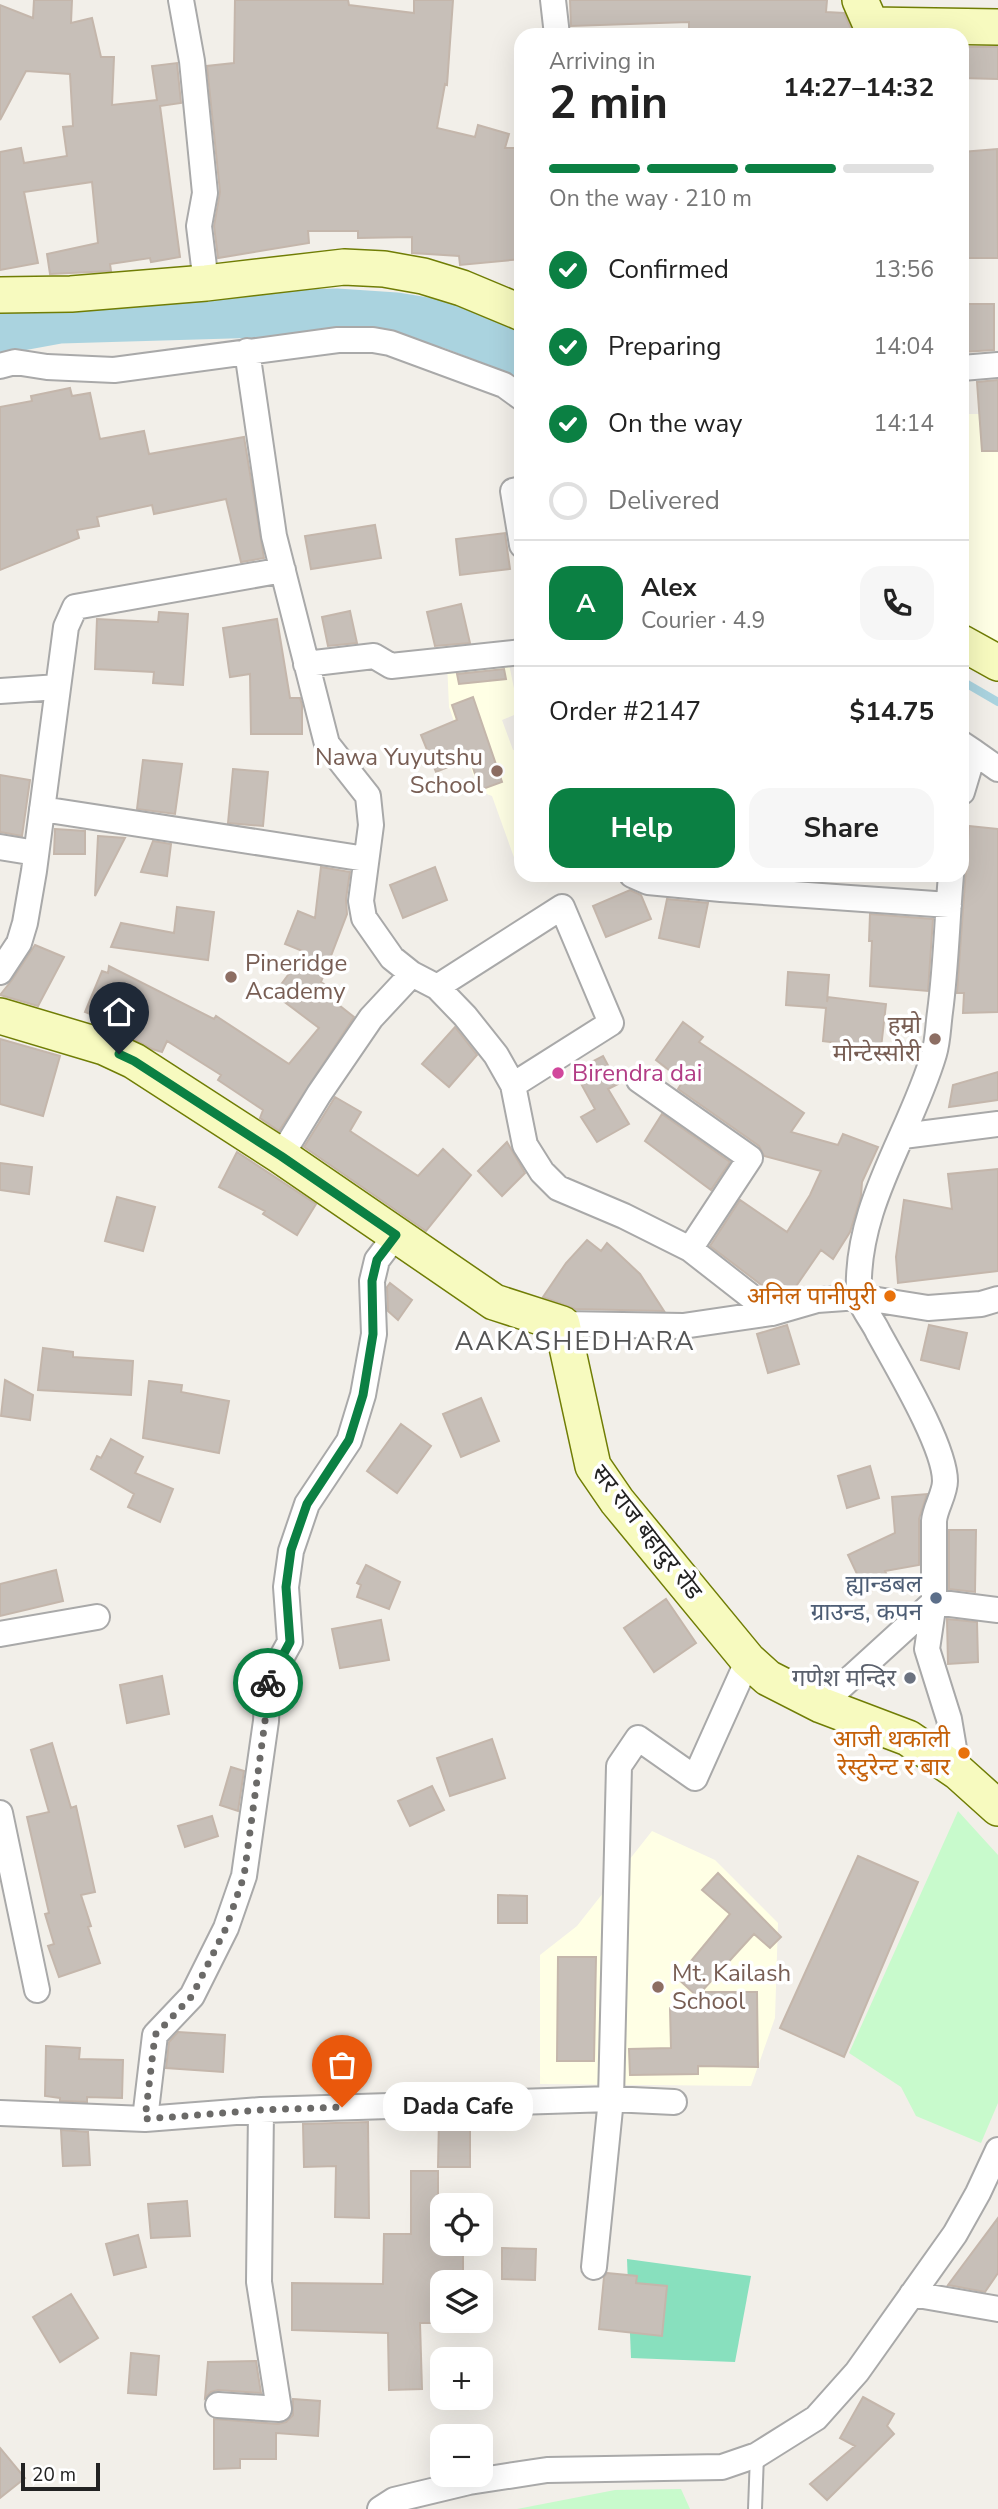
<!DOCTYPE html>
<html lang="en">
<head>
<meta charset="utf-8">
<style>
  :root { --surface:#fff; --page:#f6f6f6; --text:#222; --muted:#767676; --line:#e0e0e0; --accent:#0b8043 }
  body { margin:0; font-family:"Nunito Sans","Noto Sans Devanagari",sans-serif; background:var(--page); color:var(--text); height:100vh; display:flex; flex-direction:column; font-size:26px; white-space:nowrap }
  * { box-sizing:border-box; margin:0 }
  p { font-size:23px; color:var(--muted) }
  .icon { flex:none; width:38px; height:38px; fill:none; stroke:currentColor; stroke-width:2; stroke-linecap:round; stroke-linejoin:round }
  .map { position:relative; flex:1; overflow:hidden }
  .details { position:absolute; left:514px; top:28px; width:455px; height:854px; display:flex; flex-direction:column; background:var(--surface); border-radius:21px; box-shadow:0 7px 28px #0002 }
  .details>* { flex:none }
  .buttons { position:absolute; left:430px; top:2193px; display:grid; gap:14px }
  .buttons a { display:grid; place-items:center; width:63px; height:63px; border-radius:14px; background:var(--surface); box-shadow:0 7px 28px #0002; font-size:35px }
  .scale { position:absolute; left:21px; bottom:18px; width:79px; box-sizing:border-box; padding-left:7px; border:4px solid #222; border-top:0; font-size:19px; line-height:24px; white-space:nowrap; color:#222; -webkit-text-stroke:5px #fff; paint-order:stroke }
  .pin { position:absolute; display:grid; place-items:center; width:60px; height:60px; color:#fff; margin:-72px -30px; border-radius:50% 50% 50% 0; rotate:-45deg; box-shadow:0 0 7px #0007 }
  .pin .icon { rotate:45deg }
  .courier { position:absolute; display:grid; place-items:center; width:70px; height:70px; margin:-35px; border:5px solid #0b8043; border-radius:50%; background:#fff; color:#222; box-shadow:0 2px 9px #0007 }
  .bubble { position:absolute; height:49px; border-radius:21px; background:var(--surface); box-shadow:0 7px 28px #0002; font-size:23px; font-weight:700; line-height:49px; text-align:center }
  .overview em { font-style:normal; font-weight:700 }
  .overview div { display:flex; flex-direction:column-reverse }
  .overview { display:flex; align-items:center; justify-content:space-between; height:119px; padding:0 35px }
  h1 { font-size:46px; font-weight:700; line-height:52px }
  .bar { display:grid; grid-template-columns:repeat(4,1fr); gap:10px 7px; align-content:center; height:84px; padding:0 35px }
  .bar i { height:9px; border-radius:5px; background:var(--line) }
  .bar .active { background:var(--accent) }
  .bar p { grid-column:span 4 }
  .line { display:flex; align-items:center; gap:18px; padding:0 35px; border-top:2px solid var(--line) }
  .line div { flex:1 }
  .round { display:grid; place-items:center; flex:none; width:74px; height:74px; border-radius:21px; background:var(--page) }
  ol { padding:0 35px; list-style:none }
  li { display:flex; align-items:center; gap:21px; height:77px }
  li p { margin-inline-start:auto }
  li .icon { padding:7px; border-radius:50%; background:var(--accent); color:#fff; stroke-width:4 }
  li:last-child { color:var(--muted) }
  li i { width:38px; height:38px; border:4px solid var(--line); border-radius:50% }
  .cta { display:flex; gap:14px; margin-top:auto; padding:14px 35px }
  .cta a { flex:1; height:80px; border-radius:21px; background:var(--accent); color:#fff; font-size:28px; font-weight:700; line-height:80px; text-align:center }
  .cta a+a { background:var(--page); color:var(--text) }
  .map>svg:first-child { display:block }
  .education { fill:#ffffe5 }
  .park { fill:#c8facc }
  .pitch { fill:#88e0be }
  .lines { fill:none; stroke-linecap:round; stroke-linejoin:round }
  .stream { stroke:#aad3df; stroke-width:8 }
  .river { stroke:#aad3df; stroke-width:47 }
  .building { fill:#c7bfb8; stroke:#c4b6ab; stroke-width:2 }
  .lane-casing { stroke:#a9a9a9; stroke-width:16 }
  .street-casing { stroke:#a9a9a9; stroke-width:28 }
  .secondary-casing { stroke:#707d05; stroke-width:38 }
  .lane { stroke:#fff; stroke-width:12 }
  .street { stroke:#fff; stroke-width:24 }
  .secondary { stroke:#f7fabf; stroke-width:35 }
  .done { stroke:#6b6a68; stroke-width:7; stroke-dasharray:0 12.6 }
  .route { stroke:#0b8043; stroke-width:9 }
  .education-dot { fill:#8d6e63; stroke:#fff; stroke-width:2.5 }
  .hotel-dot { fill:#d1479c; stroke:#fff; stroke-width:2.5 }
  .food-dot { fill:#e8710a; stroke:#fff; stroke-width:2.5 }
  .service-dot { fill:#5c6f8a; stroke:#fff; stroke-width:2.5 }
  .worship-dot { fill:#6b7280; stroke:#fff; stroke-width:2.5 }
  .labels { text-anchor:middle; stroke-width:7; stroke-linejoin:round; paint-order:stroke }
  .education-label { font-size:24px; fill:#785e54; stroke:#fff; text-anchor:end }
  .hotel-label { font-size:24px; fill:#b23c85; stroke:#fff; text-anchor:start }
  .food-label { font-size:24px; fill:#c56008; stroke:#fff; text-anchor:end }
  .street-label { font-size:24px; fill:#222; stroke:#fff }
  .service-label { font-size:24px; fill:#4e5e75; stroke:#fff; text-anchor:end }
  .worship-label { font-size:24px; fill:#5b616d; stroke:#fff; text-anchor:end }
  .neighbourhood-label { font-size:26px; letter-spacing:2px; fill:#555; stroke:#fff }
</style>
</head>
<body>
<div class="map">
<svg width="998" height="2509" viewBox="0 0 998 2509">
  <rect width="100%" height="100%" fill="#f2efe9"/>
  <path class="education" d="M962,414H998V645L963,623Z
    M507,654L519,713L502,720L513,750L522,748V860L516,863L492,796L479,791L449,707L447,662Z
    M652,1831L715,1860L778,1923L775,2018L751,2086L540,2084V1955L577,1926Z"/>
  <path class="park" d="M958,1811L998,1855V2103L981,2143L916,2116L901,2087L849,2053Z
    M681,2489L690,2509H517L615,2490Z"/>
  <path class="pitch" d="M627,2259L751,2276L735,2362L631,2358Z"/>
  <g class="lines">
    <path class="stream" d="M962,681L998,702"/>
    <path class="river" d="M0,331L60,320L336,312L396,316L450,325L522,353"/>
  </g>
  <path class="building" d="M34,0H72L71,23L92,18L101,57H114L112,105L157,100L152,66L177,63L181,103L160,106L180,257L151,262L150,258L110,264L111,271L50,274L47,254L98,243L92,182L24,192L38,263L0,270V152L21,148L24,163L67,156L63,127L73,126L70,74L26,71L0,120V5L33,18Z
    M235,0H348L349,5L414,13V0H453L447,85L445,84L437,128L475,137L478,125L509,134L505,148H522V259L460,265L459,256L412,253V237L358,238V231H308L309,243L218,258L214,226L220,192L207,66L234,63Z
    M570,0H827L826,12L844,13L854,35H689V22L571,26Z
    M962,47H998V79L962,78Z
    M997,149L998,258H962V152Z
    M962,304H994V350L962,352Z
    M998,380V451H982L977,382Z
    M70,388L72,396L90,393L100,439L144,431L149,454L244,437L264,558L241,562L226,499L154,514L152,505L97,517L99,526L77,530L79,538L0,570V407L32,401L31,396Z
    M375,525L381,558L311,569L305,536Z
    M505,533L510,569L460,575L456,539Z
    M461,604L470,643L435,646L427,612Z
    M350,611L357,643L328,646L322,617Z
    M159,612L188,614L183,685L153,683L154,672L95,669L97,619L158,622Z
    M277,619L290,698H300L302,705V734H251L250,674L230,677L223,628Z
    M504,669L506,679L459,684L457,674Z
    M473,697L502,782L480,790L470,758L436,772L421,735L457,720L452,705Z
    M143,760L182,764L175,814L137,809Z
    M233,769L268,772L263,826L228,823Z
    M0,775L30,780L22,836L0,832Z
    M969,826L998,829V1012L963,1013L964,993H957Z
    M55,829L85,831V854H54Z
    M98,836L125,838L95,896Z
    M153,841L171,844L167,876L141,872Z
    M321,867L350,872L346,899L347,914L321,982L335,992L330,998L354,1017L279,1131L260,1118L263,1110L218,1080L221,1075L167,1041L162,1052L152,1049L130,1037L133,1031L85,1012L102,971L108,973L109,966L214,1019L216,1016L289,1064L319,1028L274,994L305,952L285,944L298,911L315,918Z
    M435,867L447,900L403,918L390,885Z
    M630,890L641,895L651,919L606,937L593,906Z
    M667,899L708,903L699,947L659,938Z
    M177,907L214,912L208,960L111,947L121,923L174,933Z
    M870,914L933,919L928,991L870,986L872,941H869Z
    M35,945L64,957L38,1006L0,995L12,980Z
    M788,972L829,975L827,1002L828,997L886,1004L881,1048L823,1041L826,1008L786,1005Z
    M683,1022L703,1037L699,1042L804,1113L791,1132L838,1145L843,1134L878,1147L862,1182L861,1196L850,1232L833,1259L821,1250L792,1292L776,1296L710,1246L740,1200L787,1232L810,1195L821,1171L764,1156L759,1146L678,1089L683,1081L656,1060Z
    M455,1027L477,1055L449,1087L422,1064Z
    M0,1039L60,1056L43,1116L0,1104Z
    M603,1056L618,1084L608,1089L629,1124L597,1142L581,1117L595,1109L574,1071Z
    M998,1072V1100L949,1107L953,1085Z
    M335,1097L361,1112L350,1131L418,1176L443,1149L471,1175L426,1231L304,1147Z
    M662,1114L730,1162L711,1190L645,1141Z
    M507,1142L525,1173L502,1196L478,1171Z
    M237,1152L316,1204L297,1235L263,1214L265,1211L219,1187Z
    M0,1163L32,1167L29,1194L0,1190Z
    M998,1169V1271L898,1283L896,1257L904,1200L952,1209L948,1174Z
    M117,1197L155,1207L143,1251L105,1241Z
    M587,1240L601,1251L607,1243L640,1274L664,1311L575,1309L543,1297L566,1263Z
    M390,1283L412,1300L398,1320L388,1311L387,1287Z
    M787,1325L799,1364L768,1373L757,1334Z
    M929,1325L967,1333L959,1369L921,1360Z
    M43,1348L73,1352V1357L133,1361L131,1395L38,1390Z
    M5,1380L33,1395L30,1420L1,1416Z
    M149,1381L182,1385L181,1392L229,1401L219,1453L143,1438Z
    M481,1398L499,1441L461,1457L443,1414Z
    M401,1424L431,1446L397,1493L367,1471Z
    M111,1439L143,1457L135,1473L173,1489L160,1522L128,1507L134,1494L91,1469L97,1456L101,1458Z
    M870,1466L879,1498L847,1508L838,1476Z
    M927,1494L919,1519V1565L885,1571L890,1582L866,1593L848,1555L895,1533L892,1497Z
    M949,1530H976L975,1592L949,1589Z
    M366,1565L400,1582L389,1609L357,1597L361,1585L357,1583Z
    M56,1570L63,1601L0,1616V1584Z
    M666,1599L696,1643L654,1672L624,1628Z
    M947,1619L977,1622L978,1662L948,1664Z
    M381,1620L389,1660L340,1668L332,1629Z
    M162,1676L169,1714L127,1723L120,1685Z
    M492,1739L505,1778L450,1796L437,1758Z
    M52,1743L71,1808L76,1806L95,1892L81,1895L91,1926L88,1927L100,1963L59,1977L48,1946L54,1944L45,1914L49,1913L27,1817L49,1812L31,1750Z
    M231,1767L244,1771L238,1811L220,1805Z
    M432,1786L444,1810L410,1826L398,1801Z
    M212,1816L218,1836L185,1847L178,1826Z
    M858,1856L918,1882L844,2057L780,2028Z
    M718,1873L781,1937L770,1948L754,1934L701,1992H757L758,2067L698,2066V2074L630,2075L629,2049L671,2048L670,2008L709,2007L677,1978L730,1914L702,1890Z
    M498,1895L527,1896V1923H498Z
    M558,1957H596L594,2061H557Z
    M178,2032L225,2035L223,2072L166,2068L169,2042Z
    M46,2046L80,2048L79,2059L123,2060L122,2098L87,2097V2102L60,2101V2098L45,2096Z
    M470,2118V2167H438L439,2119Z
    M368,2122L369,2218L335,2217L336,2166L304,2167L303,2124Z
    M61,2130L88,2132L90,2165L63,2166Z
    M411,2171H438V2228H443V2244H463V2272H443V2323H420L422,2389L389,2390L388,2333L292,2330V2283L383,2284L384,2234H411Z
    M187,2201L190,2236L151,2238L148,2204Z
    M998,2218V2273L985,2292L948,2285Z
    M138,2235L146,2267L114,2275L106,2244Z
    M502,2248L536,2249L535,2280L502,2279Z
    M607,2273L637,2276L636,2283L667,2286L662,2336L599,2329L604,2277Z
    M71,2294L98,2338L60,2362L33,2317Z
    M131,2353L159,2356L156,2395L128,2393Z
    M256,2361L261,2393L218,2390L211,2392L205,2398L208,2362Z
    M863,2397L894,2414L887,2426L894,2434L827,2500L810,2484L855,2446L840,2438Z
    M293,2399L320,2401L318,2436L276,2433V2459H240V2468L214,2469V2419L278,2424L286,2422L293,2415Z
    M0,2448L25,2478L0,2498Z"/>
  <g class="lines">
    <g class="lane-casing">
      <path id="lane" d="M755,2509L757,2455"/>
    </g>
    <g class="street-casing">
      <path id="street" d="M181,0L192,61L205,193L199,226L206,283
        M553,0L557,35
        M247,351L274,536L327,744L368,796L371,825L361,901L364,918L392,958L412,974L437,987L465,1016L496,1055L513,1085L525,1145L542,1172L558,1188L624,1216L690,1249L772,1313
        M0,366L15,362L47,367L114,370L338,340H373L390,343L504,385L522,398
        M962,368L998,365
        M522,489L513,491L522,545
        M306,664L374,656L391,666L522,652
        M0,691L58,687
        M962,744L974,752L962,792
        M974,752L998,769
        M42,809L366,859
        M0,847L36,853
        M632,875L648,882L721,889L949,905
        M951,875C947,921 946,967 940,1012C938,1026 938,1041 934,1054C910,1135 855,1206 859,1294C860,1306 873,1321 878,1332C896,1365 945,1446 945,1481C945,1494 935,1508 934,1521V1602L927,1649L949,1719L958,1772
        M0,972L19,943L25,923L34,871L66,627L75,607L283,570
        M437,987L562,907L611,1023L513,1085
        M639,1080L750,1158L690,1249
        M903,1136L998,1124
        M281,1156L319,1094L371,1018L412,974
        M562,1324L683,1326L772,1313L817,1300L859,1297L928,1308L981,1304L998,1299
        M0,1634L97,1617
        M821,1705L934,1602L998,1610
        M0,1813L37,1990
        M0,2113L145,2119L261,2110L611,2099L674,2102
        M145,2119L155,2035L192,1996L226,1928L244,1876L266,1721L268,1682L290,1642L286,1587L291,1551L307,1504L349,1441L363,1395L374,1334L372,1281L377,1260L396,1235
        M594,2267L611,2099L619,1766L638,1738L695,1778L748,1660
        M912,2294L998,2309
        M218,2405L279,2409L259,2282L261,2110
        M380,2509L394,2500L469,2482L547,2470L722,2467L757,2455L816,2418L857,2372L955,2234L978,2193L998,2150"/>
    </g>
    <g class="secondary-casing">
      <path id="secondary" d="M860,0L871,25L998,27
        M0,295L71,294L206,283L344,267L384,269L423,276L462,288L522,313
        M962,643L998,663
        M0,1016L104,1047L134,1061L281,1156L494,1302L562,1324L593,1466L617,1501L748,1660L768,1678L821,1705L908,1738L958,1772L998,1808"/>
    </g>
    <use href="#lane" class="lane"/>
    <use href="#street" class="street"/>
    <use href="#secondary" class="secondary"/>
  </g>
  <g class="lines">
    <path class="done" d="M268,1683L265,1721L244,1876L226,1928L192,1996L155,2035L145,2119L261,2110L342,2107"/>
    <path class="route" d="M119,1054L134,1061L281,1156L396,1235L377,1260L372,1281L373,1334L363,1395L349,1440L307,1504L291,1550L286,1587L290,1642L268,1683"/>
  </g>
  <g class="education-dot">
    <circle cx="497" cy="771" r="7"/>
    <circle cx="231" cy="977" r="7"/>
    <circle cx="935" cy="1039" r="7"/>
    <circle cx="658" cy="1987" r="7"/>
  </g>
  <circle class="hotel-dot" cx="558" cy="1073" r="7"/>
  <g class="food-dot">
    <circle cx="890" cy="1296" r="7"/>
    <circle cx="964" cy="1753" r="7"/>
  </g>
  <circle class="service-dot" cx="936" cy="1598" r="7"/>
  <circle class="worship-dot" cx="910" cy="1678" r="7"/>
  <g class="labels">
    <g class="education-label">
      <text x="483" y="765">Nawa Yuyutshu<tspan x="483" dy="28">School</tspan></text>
      <text x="245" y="971" text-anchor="start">Pineridge<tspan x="245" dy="28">Academy</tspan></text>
      <text x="921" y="1033">हम्रो<tspan x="921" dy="28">मोन्टेस्सोरी</tspan></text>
      <text x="672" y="1981" text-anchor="start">Mt. Kailash<tspan x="672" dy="28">School</tspan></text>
    </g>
    <g class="hotel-label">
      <text x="572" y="1081">Birendra dai</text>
    </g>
    <g class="food-label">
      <text x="876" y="1304">अनिल पानीपुरी</text>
      <text x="950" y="1747">आजी थकाली<tspan x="950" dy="28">रेस्टुरेन्ट र बार</tspan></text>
    </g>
    <g class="street-label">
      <text transform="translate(647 1532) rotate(52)" y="8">सर राज बहादुर रोड</text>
    </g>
    <g class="service-label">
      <text x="922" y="1592">ह्यान्डबल<tspan x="922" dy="28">ग्राउन्ड, कपन</tspan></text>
    </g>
    <g class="worship-label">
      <text x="896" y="1686">गणेश मन्दिर</text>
    </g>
    <g class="neighbourhood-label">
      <text x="575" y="1350">AAKASHEDHARA</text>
    </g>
  </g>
</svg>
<div class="buttons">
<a><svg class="icon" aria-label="locate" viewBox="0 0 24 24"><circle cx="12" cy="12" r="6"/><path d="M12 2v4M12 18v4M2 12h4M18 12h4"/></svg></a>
<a><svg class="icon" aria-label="layers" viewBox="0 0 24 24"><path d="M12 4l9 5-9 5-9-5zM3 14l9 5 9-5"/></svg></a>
<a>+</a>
<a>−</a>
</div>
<div class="scale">20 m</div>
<div class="pin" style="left:342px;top:2107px;background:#ea580c"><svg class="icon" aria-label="bag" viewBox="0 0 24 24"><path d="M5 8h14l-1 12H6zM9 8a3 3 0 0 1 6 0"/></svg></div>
<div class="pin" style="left:119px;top:1054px;background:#1f2937"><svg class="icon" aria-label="home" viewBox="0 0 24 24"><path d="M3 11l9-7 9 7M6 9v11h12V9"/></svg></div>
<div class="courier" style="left:268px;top:1683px"><svg class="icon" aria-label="bike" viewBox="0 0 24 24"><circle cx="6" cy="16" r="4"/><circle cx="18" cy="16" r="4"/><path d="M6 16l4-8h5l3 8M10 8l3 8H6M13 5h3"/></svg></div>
<div class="bubble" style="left:383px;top:2082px;width:150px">Dada Cafe</div>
<section class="details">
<div class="overview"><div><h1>2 min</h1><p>Arriving in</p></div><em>14:27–14:32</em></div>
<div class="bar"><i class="active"></i><i class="active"></i><i class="active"></i><i></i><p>On the way · 210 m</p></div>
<ol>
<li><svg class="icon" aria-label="check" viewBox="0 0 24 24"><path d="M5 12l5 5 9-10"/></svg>Confirmed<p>13:56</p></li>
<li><svg class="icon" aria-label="check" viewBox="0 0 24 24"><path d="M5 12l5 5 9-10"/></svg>Preparing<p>14:04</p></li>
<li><svg class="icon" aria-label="check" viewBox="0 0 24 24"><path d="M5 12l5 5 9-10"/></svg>On the way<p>14:14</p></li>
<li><i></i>Delivered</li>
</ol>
<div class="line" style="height:126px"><b class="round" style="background:var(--accent);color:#fff">A</b><div><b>Alex</b><p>Courier · 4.9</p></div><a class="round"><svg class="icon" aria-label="phone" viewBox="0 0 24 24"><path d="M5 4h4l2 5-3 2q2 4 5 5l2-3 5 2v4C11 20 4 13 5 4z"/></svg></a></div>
<div class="line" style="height:91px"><div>Order #2147</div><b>$14.75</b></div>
<div class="cta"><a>Help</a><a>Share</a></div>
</section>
</div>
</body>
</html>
